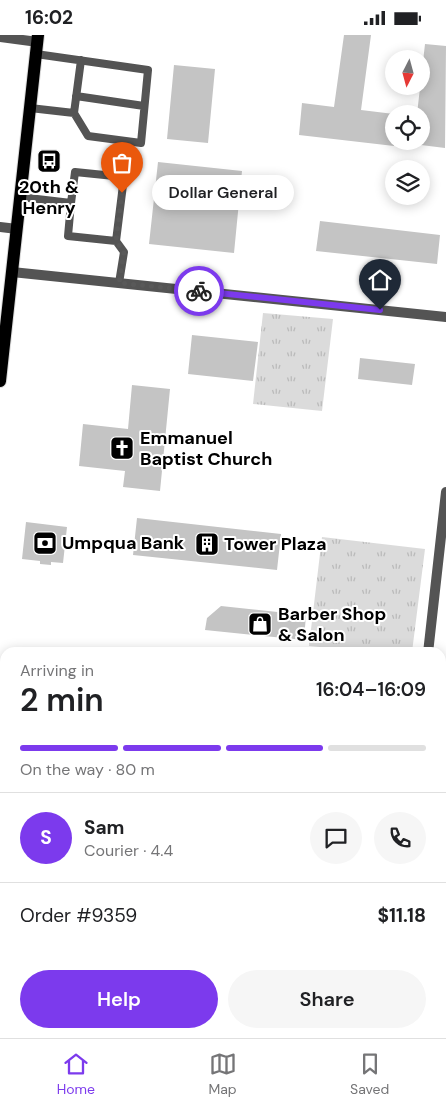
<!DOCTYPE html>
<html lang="en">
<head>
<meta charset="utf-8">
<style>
  :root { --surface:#fff; --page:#f6f6f6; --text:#202124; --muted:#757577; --line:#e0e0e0; --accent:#7c3aed }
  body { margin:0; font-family:"DM Sans",sans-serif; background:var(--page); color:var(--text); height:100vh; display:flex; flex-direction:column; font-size:19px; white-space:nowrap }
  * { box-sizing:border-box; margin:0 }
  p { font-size:16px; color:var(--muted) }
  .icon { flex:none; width:28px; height:28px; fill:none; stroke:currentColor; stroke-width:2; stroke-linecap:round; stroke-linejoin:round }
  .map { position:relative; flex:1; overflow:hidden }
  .details { position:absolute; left:0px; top:612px; width:446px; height:391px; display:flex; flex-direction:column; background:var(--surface); border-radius:15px 15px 0 0; box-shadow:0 2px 12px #0003 }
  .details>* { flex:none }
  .needle { width:32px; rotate:186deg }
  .controls { position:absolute; left:385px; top:15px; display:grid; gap:10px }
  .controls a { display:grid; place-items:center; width:45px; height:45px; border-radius:50%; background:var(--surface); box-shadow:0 2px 12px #0003; font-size:25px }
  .pin { position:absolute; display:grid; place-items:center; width:42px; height:42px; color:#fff; margin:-51px -21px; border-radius:50% 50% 50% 0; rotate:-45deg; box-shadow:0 0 5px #0007 }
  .pin .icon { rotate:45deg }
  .courier { position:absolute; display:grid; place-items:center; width:50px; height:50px; margin:-25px; border:4px solid #7c3aed; border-radius:50%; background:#fff; color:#222; box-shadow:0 1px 6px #0007 }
  .bubble { position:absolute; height:35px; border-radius:18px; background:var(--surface); box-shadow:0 2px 12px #0003; font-size:16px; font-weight:600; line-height:35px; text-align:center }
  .head em { font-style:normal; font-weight:600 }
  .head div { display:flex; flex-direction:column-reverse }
  .head { display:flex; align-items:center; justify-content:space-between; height:85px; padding:0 20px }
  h1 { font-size:32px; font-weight:600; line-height:38px }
  .bar { display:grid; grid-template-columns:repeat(4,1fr); gap:8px 5px; align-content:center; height:60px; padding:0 20px }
  .bar i { height:6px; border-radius:4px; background:var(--line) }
  .bar .selected { background:var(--accent) }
  .bar p { grid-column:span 4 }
  .line { display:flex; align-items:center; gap:12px; padding:0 20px; border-top:1px solid var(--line) }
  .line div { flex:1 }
  .round { display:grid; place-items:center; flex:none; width:52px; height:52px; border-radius:26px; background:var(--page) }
  .primary-button { display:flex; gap:10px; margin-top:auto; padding:10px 20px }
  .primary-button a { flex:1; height:58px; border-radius:30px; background:var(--accent); color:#fff; font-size:20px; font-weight:600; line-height:58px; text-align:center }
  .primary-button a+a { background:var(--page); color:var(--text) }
  .status { display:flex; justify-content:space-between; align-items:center; height:35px; padding:0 25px; background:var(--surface); direction:ltr }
  .status svg { height:14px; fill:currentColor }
  .tab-bar { display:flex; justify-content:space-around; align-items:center; height:70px; border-top:1px solid var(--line); background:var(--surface); font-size:14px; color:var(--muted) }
  .tab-bar a { display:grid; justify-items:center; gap:2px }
  .tab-bar .selected { color:var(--accent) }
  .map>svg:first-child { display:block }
  .grass { fill:url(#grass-tufts) }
  .pitch { fill:#dbdbdb }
  .building { fill:#c4c4c4 }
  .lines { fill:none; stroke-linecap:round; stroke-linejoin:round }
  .primary-casing { stroke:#dbdbdb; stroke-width:14 }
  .lane { stroke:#545454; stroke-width:8 }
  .street { stroke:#545454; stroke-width:10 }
  .primary { stroke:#000; stroke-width:12 }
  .done { stroke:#595959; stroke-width:5; stroke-dasharray:0 9 }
  .route { stroke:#7c3aed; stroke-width:6 }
  .labels { text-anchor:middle; stroke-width:4; stroke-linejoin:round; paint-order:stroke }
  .poi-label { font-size:18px; font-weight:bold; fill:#000; stroke:#fff; text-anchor:start }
</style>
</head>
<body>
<div class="status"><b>16:02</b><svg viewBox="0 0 49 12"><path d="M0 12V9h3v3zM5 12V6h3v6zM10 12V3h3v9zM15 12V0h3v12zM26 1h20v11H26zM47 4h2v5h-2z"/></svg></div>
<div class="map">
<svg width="446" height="1003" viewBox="0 0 446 1003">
  <defs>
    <pattern id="grass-tufts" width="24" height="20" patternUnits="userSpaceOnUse" patternTransform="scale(1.25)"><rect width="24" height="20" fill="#dbdbdb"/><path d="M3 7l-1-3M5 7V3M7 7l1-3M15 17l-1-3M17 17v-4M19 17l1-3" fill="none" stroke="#bababa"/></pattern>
  </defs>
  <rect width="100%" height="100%" fill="#fff"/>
  <path class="grass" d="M263,278L333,284L322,376L253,369Z
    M322,502L425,514L412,617H373L309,611Z"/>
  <path class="pitch" d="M444,728H446V885H441V750Z"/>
  <path class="building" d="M344,0H371L361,75L394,79V111L299,100L302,68L334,72Z
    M425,9L446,11L445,113L421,110V79H417Z
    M174,30L215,34L208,108L167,104Z
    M158,127L242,136L234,218L149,209Z
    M320,186L440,200L437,229L316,216Z
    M192,300L258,307L253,346L188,339Z
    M360,323L415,329L412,350L358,344Z
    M132,350L170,354L160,456L123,452L125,436L79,431L83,389L128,394Z
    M137,483L281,499L277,535L133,520Z
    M26,487L67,492L63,528L51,527V530L40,529V526L22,524Z
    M221,571L306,580L304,605L205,595L207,583Z"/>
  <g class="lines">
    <g class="primary-casing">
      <path id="primary" d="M0,346L38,0"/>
    </g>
    <path class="lane" d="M76,61L144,71
      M30,73L74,78L88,101L141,108L148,35L36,19
      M74,78L81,25
      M20,162L71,168L68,201L116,206L124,142L75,137L71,168
      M116,206L124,217L119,248
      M441,943L446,944
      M413,1003L414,999
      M428,1003L430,999"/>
    <path class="street" d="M0,2L38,7
      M0,192L17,194
      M12,237L446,282
      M428,618L446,457
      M385,1003V999"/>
    <use href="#primary" class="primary"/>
  </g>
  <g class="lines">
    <path class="done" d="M122,158L116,206L124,217L119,248L199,256"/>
    <path class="route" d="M199,256L380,275"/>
  </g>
  <defs>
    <g id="bus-square" transform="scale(1.25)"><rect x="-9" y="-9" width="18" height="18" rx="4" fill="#000" stroke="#fff"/><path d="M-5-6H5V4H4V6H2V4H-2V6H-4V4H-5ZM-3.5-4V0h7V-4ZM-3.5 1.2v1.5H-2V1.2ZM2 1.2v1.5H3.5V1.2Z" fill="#fff"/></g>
    <g id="church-square" transform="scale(1.25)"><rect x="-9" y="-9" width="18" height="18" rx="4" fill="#000" stroke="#fff"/><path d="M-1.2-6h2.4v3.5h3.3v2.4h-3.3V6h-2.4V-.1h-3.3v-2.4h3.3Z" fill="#fff"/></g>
    <g id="bank-square" transform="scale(1.25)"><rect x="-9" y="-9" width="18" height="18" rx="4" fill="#000" stroke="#fff"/><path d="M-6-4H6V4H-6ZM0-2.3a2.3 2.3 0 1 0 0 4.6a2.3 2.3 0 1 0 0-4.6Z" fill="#fff"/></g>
    <g id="building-square" transform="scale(1.25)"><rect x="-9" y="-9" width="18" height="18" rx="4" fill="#000" stroke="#fff"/><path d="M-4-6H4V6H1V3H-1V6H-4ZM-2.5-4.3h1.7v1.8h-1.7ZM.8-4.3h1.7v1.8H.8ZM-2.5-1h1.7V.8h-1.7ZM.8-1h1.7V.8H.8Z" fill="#fff"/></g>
    <g id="shop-square" transform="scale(1.25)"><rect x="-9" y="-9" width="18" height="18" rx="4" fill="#000" stroke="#fff"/><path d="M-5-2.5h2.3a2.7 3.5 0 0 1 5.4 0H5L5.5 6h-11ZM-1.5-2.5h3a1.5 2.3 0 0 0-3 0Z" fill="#fff"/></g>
  </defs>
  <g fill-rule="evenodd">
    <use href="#bus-square" x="49" y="126"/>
    <use href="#church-square" x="122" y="413"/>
    <use href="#bank-square" x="45" y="508"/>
    <use href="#building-square" x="207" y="509"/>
    <use href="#shop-square" x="260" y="589"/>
  </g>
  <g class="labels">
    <g class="poi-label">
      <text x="49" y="158" text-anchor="middle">20th &amp;<tspan x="49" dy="21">Henry</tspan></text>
      <text x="140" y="409">Emmanuel<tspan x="140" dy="21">Baptist Church</tspan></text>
      <text x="62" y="514">Umpqua Bank</text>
      <text x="224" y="515">Tower Plaza</text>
      <text x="278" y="585">Barber Shop<tspan x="278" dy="21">&amp; Salon</tspan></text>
    </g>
  </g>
</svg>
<div class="controls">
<a><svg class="needle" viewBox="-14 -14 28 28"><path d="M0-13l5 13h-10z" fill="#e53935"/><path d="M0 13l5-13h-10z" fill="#757577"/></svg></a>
<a><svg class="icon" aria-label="locate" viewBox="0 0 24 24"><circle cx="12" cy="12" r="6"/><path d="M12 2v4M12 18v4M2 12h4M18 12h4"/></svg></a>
<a><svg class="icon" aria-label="layers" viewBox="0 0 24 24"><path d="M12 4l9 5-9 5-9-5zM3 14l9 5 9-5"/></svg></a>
</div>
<div class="pin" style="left:122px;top:158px;background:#ea580c"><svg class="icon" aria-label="bag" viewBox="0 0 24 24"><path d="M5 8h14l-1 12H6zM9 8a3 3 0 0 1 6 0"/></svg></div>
<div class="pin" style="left:380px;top:275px;background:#1f2937"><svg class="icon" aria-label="home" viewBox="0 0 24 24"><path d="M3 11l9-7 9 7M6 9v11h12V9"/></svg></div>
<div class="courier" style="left:199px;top:256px"><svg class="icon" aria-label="bike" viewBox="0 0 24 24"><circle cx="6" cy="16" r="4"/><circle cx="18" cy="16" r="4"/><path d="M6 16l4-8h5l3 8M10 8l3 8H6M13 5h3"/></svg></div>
<div class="bubble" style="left:152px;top:140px;width:142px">Dollar General</div>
<section class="details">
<div class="head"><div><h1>2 min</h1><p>Arriving in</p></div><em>16:04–16:09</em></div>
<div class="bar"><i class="selected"></i><i class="selected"></i><i class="selected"></i><i></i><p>On the way · 80 m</p></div>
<div class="line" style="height:90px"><b class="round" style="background:var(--accent);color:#fff">S</b><div><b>Sam</b><p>Courier · 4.4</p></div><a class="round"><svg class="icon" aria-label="chat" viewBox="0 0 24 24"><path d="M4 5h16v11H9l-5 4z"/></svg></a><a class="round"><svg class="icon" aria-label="phone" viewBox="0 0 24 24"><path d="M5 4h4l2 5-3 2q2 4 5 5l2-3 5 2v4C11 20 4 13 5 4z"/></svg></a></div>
<div class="line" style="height:65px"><div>Order #9359</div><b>$11.18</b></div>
<div class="primary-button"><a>Help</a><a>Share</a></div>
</section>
</div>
<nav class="tab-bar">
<a class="selected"><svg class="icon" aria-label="home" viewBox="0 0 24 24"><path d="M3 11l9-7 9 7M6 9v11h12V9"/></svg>Home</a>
<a><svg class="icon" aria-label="map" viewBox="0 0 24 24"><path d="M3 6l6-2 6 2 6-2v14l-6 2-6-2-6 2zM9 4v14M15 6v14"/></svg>Map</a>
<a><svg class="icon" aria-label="saved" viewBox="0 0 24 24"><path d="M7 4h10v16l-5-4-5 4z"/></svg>Saved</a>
</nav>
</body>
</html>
